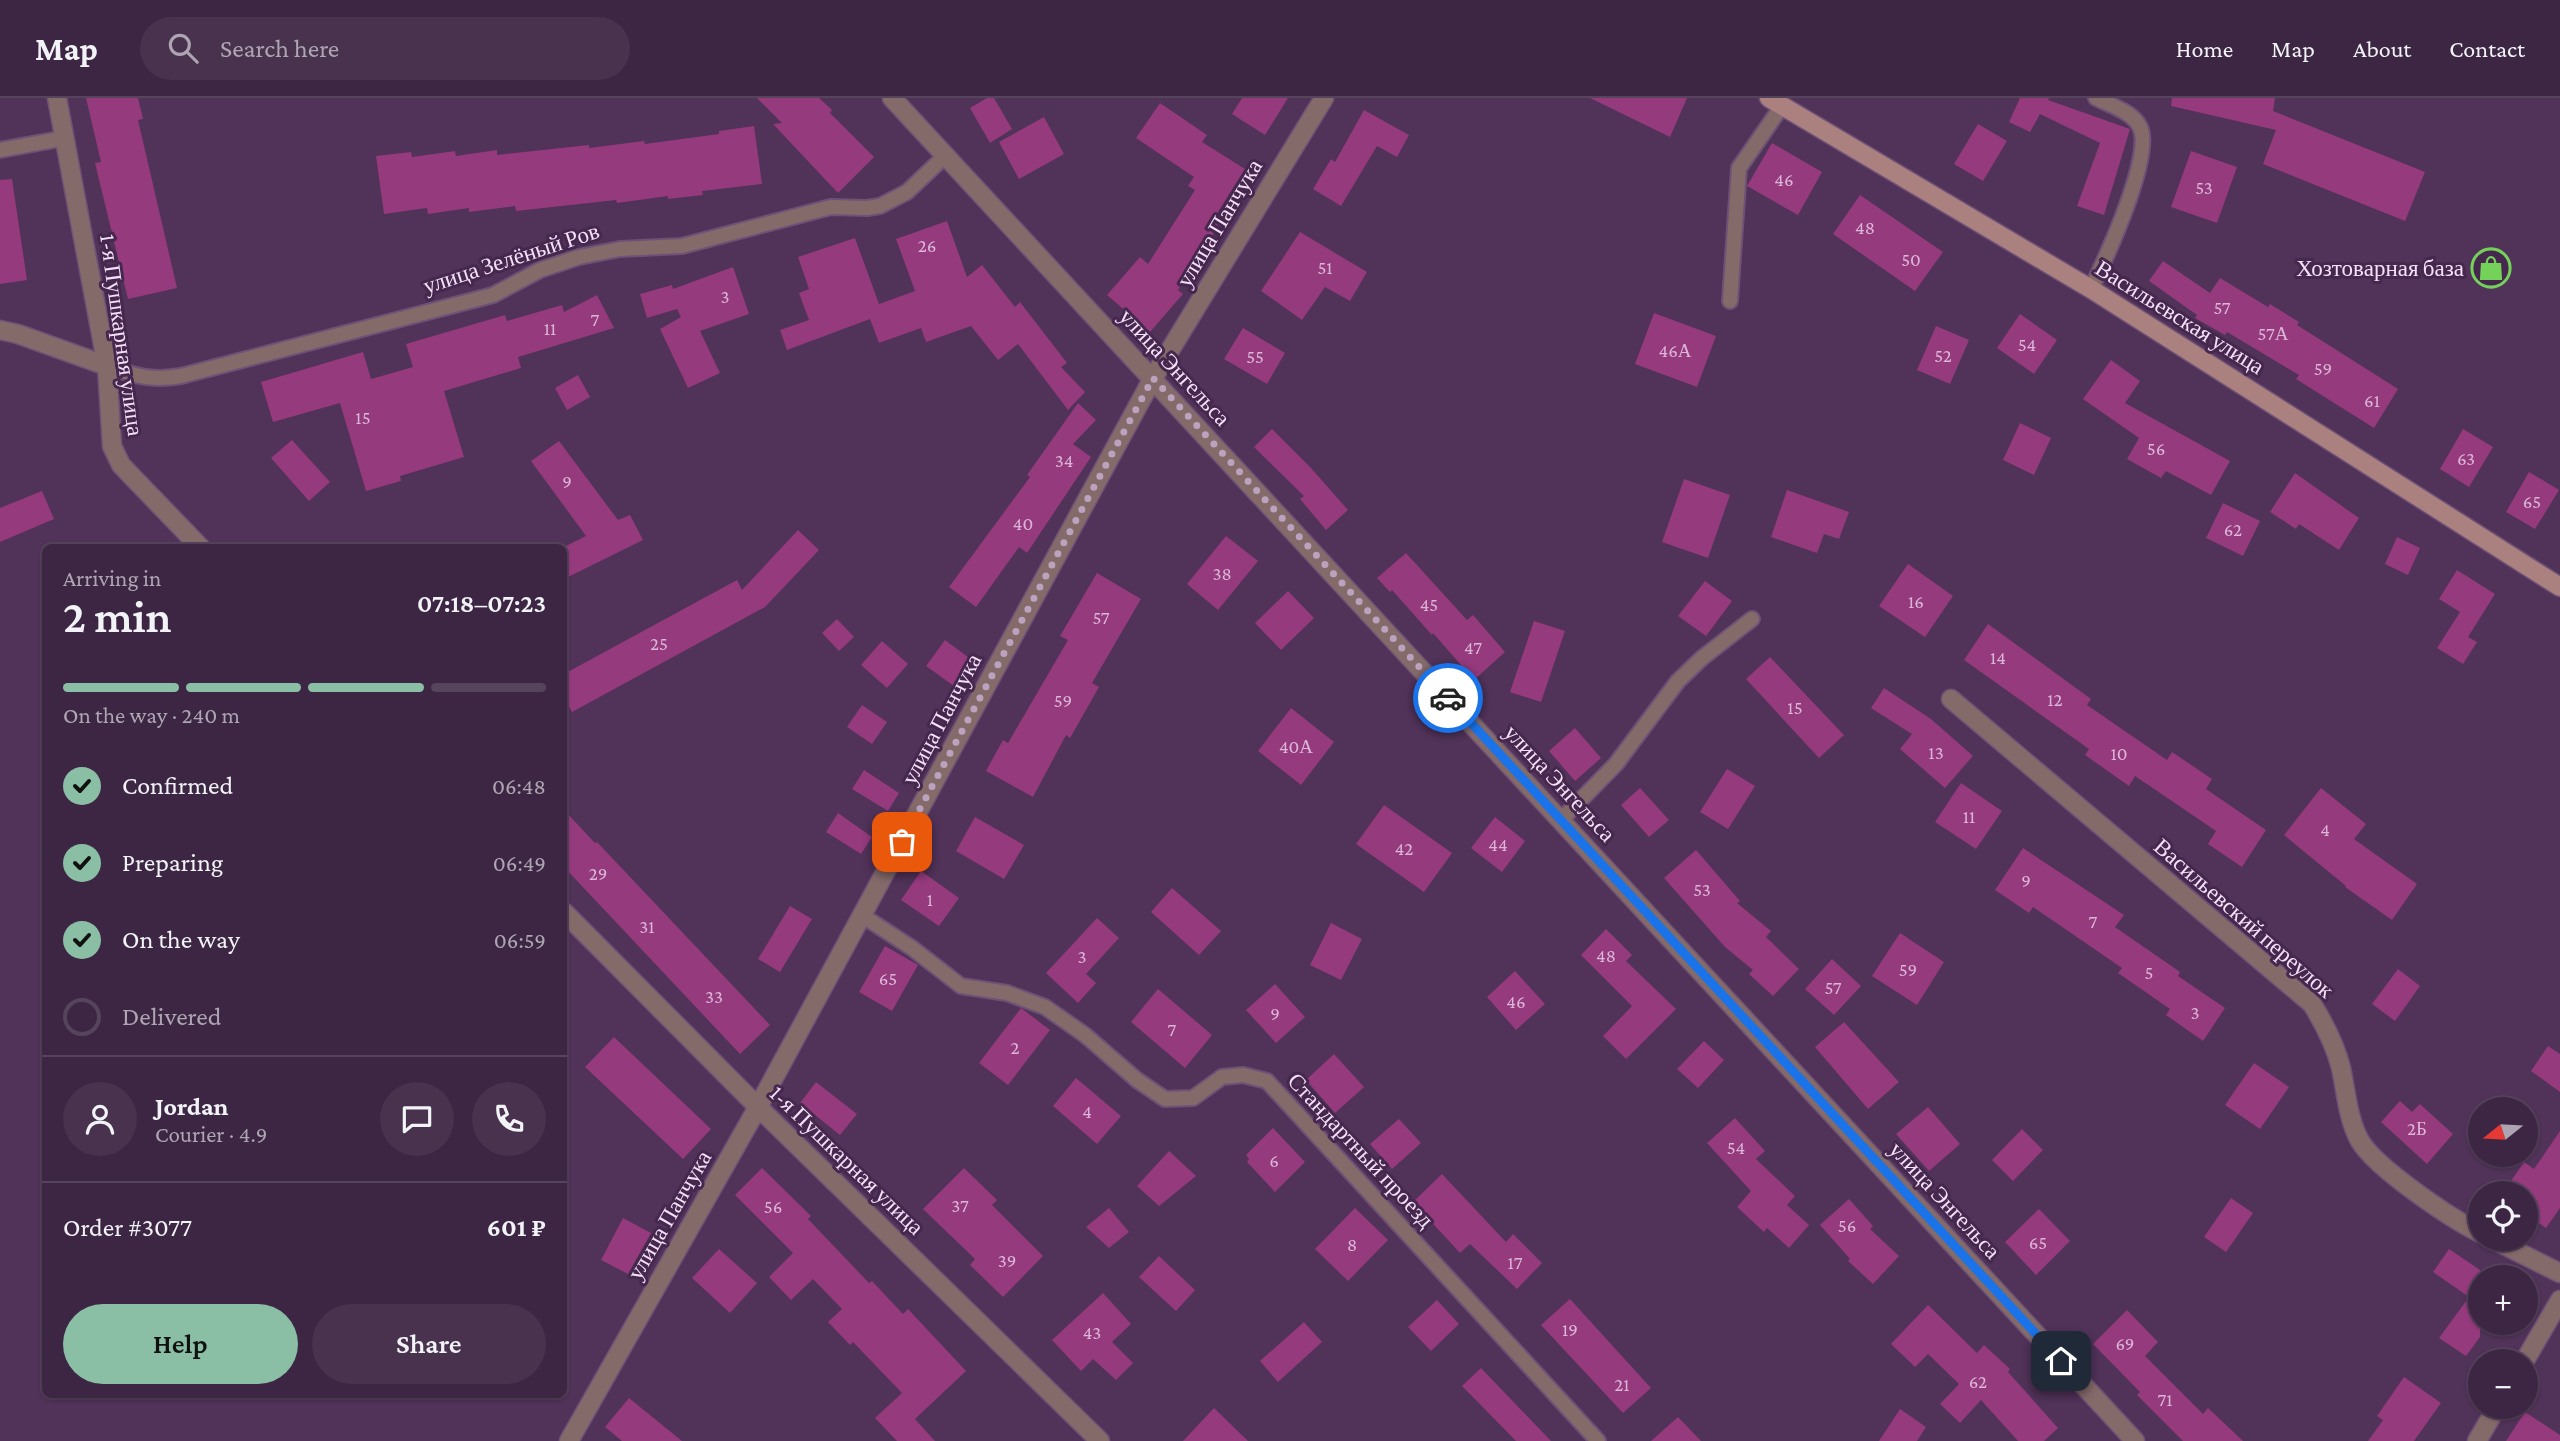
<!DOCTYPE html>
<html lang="en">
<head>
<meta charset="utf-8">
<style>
  :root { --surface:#3d2643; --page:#48324e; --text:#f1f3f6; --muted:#ada5b2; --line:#56435c; --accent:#8abfa5 }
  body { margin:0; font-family:"Crimson Pro",serif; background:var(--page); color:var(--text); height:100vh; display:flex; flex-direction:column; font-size:26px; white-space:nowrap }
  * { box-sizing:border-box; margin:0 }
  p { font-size:23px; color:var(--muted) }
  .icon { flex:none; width:38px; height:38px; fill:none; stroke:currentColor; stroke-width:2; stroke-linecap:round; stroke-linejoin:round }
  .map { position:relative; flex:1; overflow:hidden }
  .details { position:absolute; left:42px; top:446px; width:525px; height:854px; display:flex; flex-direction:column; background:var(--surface); border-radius:10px; box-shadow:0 2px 5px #0004,0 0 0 2px var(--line) }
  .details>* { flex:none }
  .needle { width:46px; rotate:252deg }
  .tools { position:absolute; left:2468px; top:999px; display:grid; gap:14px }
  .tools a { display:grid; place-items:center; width:70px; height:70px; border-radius:50%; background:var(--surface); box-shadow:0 2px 5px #0004,0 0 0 2px var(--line); font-size:35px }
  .pin { position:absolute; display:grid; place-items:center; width:60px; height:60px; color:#fff; margin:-30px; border-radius:14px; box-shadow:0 4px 10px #0006 }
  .courier { position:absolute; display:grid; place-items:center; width:70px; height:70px; margin:-35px; border:5px solid #1a73e8; border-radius:50%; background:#fff; color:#222; box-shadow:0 2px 9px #0007 }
  .overview em { font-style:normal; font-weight:600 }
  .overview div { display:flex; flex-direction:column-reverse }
  .overview { display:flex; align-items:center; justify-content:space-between; height:119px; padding:0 21px }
  h1 { font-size:46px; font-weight:600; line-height:52px }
  .bar { display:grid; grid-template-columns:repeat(4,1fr); gap:10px 7px; align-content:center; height:84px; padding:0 21px }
  .bar i { height:9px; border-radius:5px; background:var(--line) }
  .bar .active { background:var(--accent) }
  .bar p { grid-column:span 4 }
  .line { display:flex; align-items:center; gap:18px; padding:0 21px; border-top:2px solid var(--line) }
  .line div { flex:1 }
  .round { display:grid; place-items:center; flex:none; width:74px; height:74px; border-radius:37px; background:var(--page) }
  ol { padding:0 21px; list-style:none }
  li { display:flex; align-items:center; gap:21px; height:77px }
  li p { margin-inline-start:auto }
  li .icon { padding:7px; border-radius:50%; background:var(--accent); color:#111; stroke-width:4 }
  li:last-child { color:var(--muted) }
  li i { width:38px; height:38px; border:4px solid var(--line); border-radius:50% }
  .action { display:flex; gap:14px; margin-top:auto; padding:14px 21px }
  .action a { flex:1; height:80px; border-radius:42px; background:var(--accent); color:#111; font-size:28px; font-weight:600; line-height:80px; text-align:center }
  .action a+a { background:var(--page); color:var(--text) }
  header { display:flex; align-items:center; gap:42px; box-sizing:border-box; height:98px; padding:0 35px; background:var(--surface); border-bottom:2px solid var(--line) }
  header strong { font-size:33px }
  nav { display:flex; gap:38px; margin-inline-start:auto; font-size:24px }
  .search { width:490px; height:63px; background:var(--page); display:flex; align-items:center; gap:18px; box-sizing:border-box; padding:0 24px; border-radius:38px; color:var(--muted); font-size:26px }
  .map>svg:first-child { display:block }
  .building { fill:#953a7d }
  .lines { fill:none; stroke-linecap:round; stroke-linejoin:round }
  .service-casing { stroke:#6e5176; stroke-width:18 }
  .minor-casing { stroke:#6e5176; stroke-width:21 }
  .secondary-casing { stroke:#6e5176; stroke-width:21 }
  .service { stroke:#856a6a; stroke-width:14 }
  .minor { stroke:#856a6a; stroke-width:18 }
  .secondary { stroke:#ab8180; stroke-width:18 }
  .done { stroke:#bba3c0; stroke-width:7; stroke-dasharray:0 12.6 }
  .route { stroke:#1a73e8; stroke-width:9 }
  .labels { text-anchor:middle; stroke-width:6; stroke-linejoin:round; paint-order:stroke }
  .number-label { font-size:19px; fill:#dcb6d9 }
  .street-label { font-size:23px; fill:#f4e0f8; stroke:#46274e }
  .poi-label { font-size:23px; fill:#f4e0f8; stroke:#46274e; text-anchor:end }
</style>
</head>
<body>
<header>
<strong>Map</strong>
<div class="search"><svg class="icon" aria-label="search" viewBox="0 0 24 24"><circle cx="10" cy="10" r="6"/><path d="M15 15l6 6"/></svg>Search here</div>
<nav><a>Home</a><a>Map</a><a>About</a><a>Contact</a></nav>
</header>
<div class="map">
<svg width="2560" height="1343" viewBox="0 0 2560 1343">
  <rect width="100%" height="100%" fill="#513259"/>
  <path class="building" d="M86,0H138L143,21L138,22L177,190L128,201L95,65L101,64Z
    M757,0H819L832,12L830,15L874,59L838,95L773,26L782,25Z
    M987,0H994L1012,31L990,45L970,10Z
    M1242,0H1288L1265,37L1232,16Z
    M1590,0H1687L1670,39Z
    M2020,0H2049L2048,2L2130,31L2104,117L2077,108L2100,45L2040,16L2030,34L2009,24Z
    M2172,0H2275L2273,13L2425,74L2405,123L2263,66L2276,32L2171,8Z
    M1160,5L1207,37L1202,44L1245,71L1213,122L1220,125L1178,192L1183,196L1150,234L1107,197L1140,159L1148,166L1195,92L1188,88L1194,79L1136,40Z
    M1364,12L1409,37L1397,59L1377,48L1341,108L1313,91L1331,61L1335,64Z
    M1044,19L1064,56L1019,81L999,44Z
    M1978,26L2007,43L1983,83L1954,66Z
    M754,28L762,86L702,93L703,97L668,101V98L617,105L616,102L516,113L515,108L469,114V110L428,116L427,110L384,116L376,58L411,54L412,59L455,53L456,58L497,52V57L589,47V50L644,43L645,46L719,36V33Z
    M1772,45L1822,74L1798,117L1747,88Z
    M2191,53L2237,69L2217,125L2171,109Z
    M12,81L27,182L0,186V82Z
    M1860,97L1943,154L1915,193L1833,136Z
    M947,123L967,179L982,167L1015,209L1020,204L1067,265L1061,269L1085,294L1068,312L1018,246L998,262L971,228L926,244L921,230L879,245L870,221L787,252L780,232L809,222L799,195L809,191L798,159L855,140L879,206L915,193L896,141Z
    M1300,134L1367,174L1350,203L1325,189L1302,222L1261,193Z
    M2163,163L2210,195L2220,180L2268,209L2270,206L2299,224L2297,227L2398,291L2374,330L2296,281L2299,277L2227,234L2225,237L2195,220L2197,217L2149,183Z
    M733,169L749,216L700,233L720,275L688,290L660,231L681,219L677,211L647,220L640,196L672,187L673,191Z
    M597,197L614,230L518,259L521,270L444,293L464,359L400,378L401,383L366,393L340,305L273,324L261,284L363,254L371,281L413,269L406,246L505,217L507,223L562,207L564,214Z
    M1654,215L1716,238L1697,289L1635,266Z
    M2020,216L2057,242L2034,276L1997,250Z
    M1936,228L1969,242L1950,286L1917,272Z
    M1243,230L1285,255L1267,286L1224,261Z
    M2111,262L2140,283L2125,305L2230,363L2211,397L2166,373L2161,380L2127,361L2139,340L2083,301Z
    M578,277L590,299L567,312L555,290Z
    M1078,305L1096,322L1073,346L1091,359L1027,455L1019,449L976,509L949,489L1030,379L1027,377Z
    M2020,325L2051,340L2034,377L2003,362Z
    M1272,331L1311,370L1348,412L1326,432L1300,401L1304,398L1254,349Z
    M2463,331L2493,349L2469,389L2440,371Z
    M292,342L330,384L309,403L271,360Z
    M559,343L618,422L630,417L643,442L564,481V449L586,438L531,363Z
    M2529,374L2559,392L2535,431L2506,414Z
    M2295,375L2359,420L2339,452L2299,426L2296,431L2270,414Z
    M1684,381L1730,397L1708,460L1662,444Z
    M1787,392L1849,414L1839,441L1824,436L1817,455L1771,439Z
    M42,393L54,421L0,444V410Z
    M2223,405L2260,423L2243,458L2206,440Z
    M798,432L819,452L765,509L572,614L564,599V576L737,482L742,492Z
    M1226,438L1258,463L1218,512L1187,486Z
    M2397,439L2420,450L2408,477L2385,466Z
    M1406,455L1467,522L1473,517L1505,554L1474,582L1433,535L1432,537L1392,492L1390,494L1377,480Z
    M1908,466L1953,498L1925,539L1879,508Z
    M2457,472L2495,496L2468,539L2477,544L2463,566L2437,550L2460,514L2439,501Z
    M1097,475L1141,501L1092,585L1099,589L1070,640L1066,637L1033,699L986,673L1003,642L1008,645L1068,542L1060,538Z
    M1705,483L1732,503L1706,538L1678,518Z
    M1288,493L1314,520L1281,552L1255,525Z
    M837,521L854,539L839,553L822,535Z
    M1534,523L1565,533L1541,604L1510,594Z
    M1988,526L2091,601L2087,607L2167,662L2172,654L2212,681L2206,691L2266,732L2242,769L2208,746L2216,733L2135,678L2129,688L2085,657L2089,651L1964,562Z
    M945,542L972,562L954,588L926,568Z
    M882,543L908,566L887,590L861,567Z
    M1770,559L1844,637L1819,660L1746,581Z
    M1884,590L1931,621L1973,658L1945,690L1900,651L1912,636L1871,610Z
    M862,607L887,624L872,646L847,629Z
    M1291,610L1334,644L1301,687L1258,653Z
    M1575,630L1601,660L1575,683L1549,653Z
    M1727,671L1755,688L1728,731L1700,714Z
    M864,672L899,695L888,713L852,691Z
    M1961,685L2002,713L1976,751L1935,724Z
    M1640,690L1669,722L1649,739L1621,707Z
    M2321,690L2366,726L2354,741L2417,786L2392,822L2345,789L2346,788L2284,737Z
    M1384,707L1452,755L1424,794L1356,746Z
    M564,712L595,745L597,744L770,927L740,956L564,769Z
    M838,715L872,739L861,756L826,734Z
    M975,719L1024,747L1004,781L956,753Z
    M1495,719L1525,743L1502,774L1471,750Z
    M2023,750L2124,817L2115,829L2180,874L2178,878L2225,910L2203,943L2166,917L2170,911L2118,875L2122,870L2033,809L2029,815L1995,792Z
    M1696,752L1740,803L1737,805L1771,833L1766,839L1799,871L1773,898L1749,876L1753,872L1725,849L1664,780Z
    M921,773L959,800L939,828L901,802Z
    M1172,790L1221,833L1199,857L1151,814Z
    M790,808L812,821L780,874L758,861Z
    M1097,820L1119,840L1086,876L1096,885L1078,905L1046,875Z
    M1331,825L1362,841L1341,882L1310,867Z
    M1606,831L1632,857L1626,863L1676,911L1626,961L1603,938L1632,908L1581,857Z
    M1900,835L1944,864L1917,907L1872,878Z
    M885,848L918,867L892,913L859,894Z
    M1832,861L1861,888L1834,917L1805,891Z
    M2398,871L2420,888L2395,923L2372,906Z
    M1515,873L1545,906L1516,932L1487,899Z
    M1275,886L1305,919L1276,945L1246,912Z
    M1158,891L1212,937L1185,970L1131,924Z
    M1021,910L1050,932L1008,987L979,965Z
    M1844,924L1899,984L1868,1011L1815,949Z
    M614,939L711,1031L683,1061L585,969Z
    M1704,943L1724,962L1698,990L1677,971Z
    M2548,948L2560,956V994L2531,973Z
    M1334,956L1364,989L1335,1015L1306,982Z
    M2254,965L2289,989L2260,1031L2225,1007Z
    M1076,980L1121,1018L1097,1046L1053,1008Z
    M816,984L857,1016L840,1037L800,1005Z
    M2400,1003L2412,1014L2420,1006L2453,1036L2427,1066L2381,1024Z
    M1928,1009L1960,1046L1929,1073L1896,1036Z
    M1735,1020L1765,1053L1756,1061L1795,1098L1787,1107L1809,1127L1789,1150L1767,1130L1764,1134L1737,1109L1751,1093L1707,1045Z
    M1399,1021L1421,1045L1392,1071L1370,1046Z
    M1273,1030L1305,1064L1275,1094L1247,1064L1249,1061L1246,1057Z
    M2022,1031L2043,1052L2013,1083L1992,1062Z
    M2560,1033V1110L2546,1130L2525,1115V1096H2502L2524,1064L2534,1071Z
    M1169,1053L1196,1078L1159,1108L1137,1088Z
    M762,1070L811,1118L808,1121L869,1185L872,1183L903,1216L908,1211L966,1273L915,1321L935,1343H897L875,1320L902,1295L853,1244L850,1247L828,1224L842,1211L813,1181L791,1202L769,1179L793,1155L735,1097Z
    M964,1070L997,1102L992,1107L1043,1158L1003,1199L970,1167L975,1161L923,1111Z
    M1442,1076L1506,1144L1513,1136L1542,1165L1517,1191L1470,1146L1460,1155L1413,1104Z
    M2231,1100L2253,1115L2226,1154L2204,1139Z
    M1849,1101L1873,1128L1870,1131L1899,1158L1873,1186L1848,1163L1850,1161L1820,1127Z
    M1109,1110L1129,1134L1109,1150L1086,1129Z
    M1355,1110L1388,1142L1348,1183L1315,1151Z
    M2039,1111L2070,1143L2036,1177L2005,1144Z
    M623,1120L651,1135L628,1176L601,1162Z
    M719,1151L757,1185L730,1215L692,1180Z
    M2449,1151L2480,1172V1239L2466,1258L2439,1240L2469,1199L2433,1174Z
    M1159,1158L1195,1192L1176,1213L1139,1179Z
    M1103,1195L1131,1226L1112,1244L1133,1265L1116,1282L1093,1261L1081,1273L1052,1242Z
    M1570,1201L1651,1290L1623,1315L1541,1227Z
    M1437,1202L1459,1226L1431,1253L1408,1229Z
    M1928,1207L1977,1255L1984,1247L2010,1271L2008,1274L2058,1330L2044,1343H2018L1981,1302L1960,1325L1940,1306L1959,1286L1928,1256L1915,1269L1891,1246Z
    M2127,1212L2158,1244L2145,1258L2203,1316L2208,1310L2243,1343H2183L2137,1297L2140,1294L2093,1246Z
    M1304,1224L1322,1244L1278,1284L1260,1263Z
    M1481,1270L1551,1343H1516L1462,1288Z
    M2404,1279L2441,1305L2414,1343H2368L2383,1322L2377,1318Z
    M629,1300L682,1343H622L605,1329Z
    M1214,1310L1248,1343H1183Z
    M1900,1311L1926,1329L1917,1343H1879Z
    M2525,1314L2560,1337V1343H2506Z
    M1678,1319L1701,1343H1651Z"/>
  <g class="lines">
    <g class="service-casing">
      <path id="service" d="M0,52L65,40
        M2091,191C2105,162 2154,57 2140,29C2133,14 2110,7 2096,0
        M1730,203L1739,70L1782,8
        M107,268C135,278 151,283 181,278L493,197L540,172L579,159L620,151L682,148L831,109L867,110L880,108L907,94L945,58
        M1561,722L1616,666L1678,583L1702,560L1752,521
        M863,818L912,850L961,888L1007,895L1045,909L1085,937L1137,982L1165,1001L1193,1000L1222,979L1243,977L1267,983L1598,1343"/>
    </g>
    <g class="minor-casing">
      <path id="minor" d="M57,0L107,268L112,348L121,367L201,450
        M892,0L2135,1343
        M0,232L18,236L107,268
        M1951,601L2312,906C2325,927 2335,946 2341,970C2346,993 2348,1022 2360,1043C2376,1070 2450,1120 2480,1135
        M564,814L758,1009L1100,1343
        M2492,1141L2560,1175
        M2524,1264L2560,1202
        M569,1343L758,1009L1153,280L1324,0
        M2477,1343L2497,1309"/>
    </g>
    <g class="secondary-casing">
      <path id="secondary" d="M1769,0L2091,191L2560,489"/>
    </g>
    <use href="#service" class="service"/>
    <use href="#minor" class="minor"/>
    <use href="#secondary" class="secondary"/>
  </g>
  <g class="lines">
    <path class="done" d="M902,744L1153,280L1448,600"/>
    <path class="route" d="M1448,600L2061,1263"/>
  </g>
  <defs>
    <g id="shop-ring" transform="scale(2.0125)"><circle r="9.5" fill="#46274e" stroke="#74d25b" stroke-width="1.5"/><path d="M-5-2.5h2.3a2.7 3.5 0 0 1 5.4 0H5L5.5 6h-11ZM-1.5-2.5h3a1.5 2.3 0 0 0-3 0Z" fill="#74d25b"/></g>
  </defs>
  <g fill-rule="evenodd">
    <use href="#shop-ring" x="2491" y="170"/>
  </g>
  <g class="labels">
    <g class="number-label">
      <text x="1784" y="88">46</text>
      <text x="2204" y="96">53</text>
      <text x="1865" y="136">48</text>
      <text x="927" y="154">26</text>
      <text x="1911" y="168">50</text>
      <text x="1325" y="176">51</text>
      <text x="725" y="205">3</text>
      <text x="2222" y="216">57</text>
      <text x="595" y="228">7</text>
      <text x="550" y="237">11</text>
      <text x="2273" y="242">57А</text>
      <text x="2027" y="253">54</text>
      <text x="1675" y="259">46А</text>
      <text x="1943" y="264">52</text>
      <text x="1255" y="265">55</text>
      <text x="2323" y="277">59</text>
      <text x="2372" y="309">61</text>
      <text x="363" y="326">15</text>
      <text x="2156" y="357">56</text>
      <text x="2466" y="367">63</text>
      <text x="1064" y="369">34</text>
      <text x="567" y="390">9</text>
      <text x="2532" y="410">65</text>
      <text x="1023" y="432">40</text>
      <text x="2233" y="438">62</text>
      <text x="1222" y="482">38</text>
      <text x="1916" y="510">16</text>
      <text x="1429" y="513">45</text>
      <text x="1101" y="526">57</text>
      <text x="659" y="552">25</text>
      <text x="1473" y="556">47</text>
      <text x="1998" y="566">14</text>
      <text x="2055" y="608">12</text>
      <text x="1063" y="609">59</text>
      <text x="1795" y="616">15</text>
      <text x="1296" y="655">40А</text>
      <text x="1936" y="661">13</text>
      <text x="2119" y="662">10</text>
      <text x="1969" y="725">11</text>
      <text x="2325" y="738">4</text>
      <text x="1498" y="753">44</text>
      <text x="1404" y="757">42</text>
      <text x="598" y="782">29</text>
      <text x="2026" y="789">9</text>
      <text x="1702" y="798">53</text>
      <text x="930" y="808">1</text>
      <text x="2093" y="830">7</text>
      <text x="647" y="835">31</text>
      <text x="1606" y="864">48</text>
      <text x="1082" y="865">3</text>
      <text x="1908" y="878">59</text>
      <text x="2149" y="881">5</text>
      <text x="888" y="887">65</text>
      <text x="1833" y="896">57</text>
      <text x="714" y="905">33</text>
      <text x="1516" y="910">46</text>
      <text x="2195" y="921">3</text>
      <text x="1275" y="922">9</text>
      <text x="1172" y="938">7</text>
      <text x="1015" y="956">2</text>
      <text x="1087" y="1020">4</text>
      <text x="2417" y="1037">2Б</text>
      <text x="1736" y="1056">54</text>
      <text x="1274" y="1069">6</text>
      <text x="960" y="1114">37</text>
      <text x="773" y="1115">56</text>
      <text x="1847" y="1134">56</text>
      <text x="2038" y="1151">65</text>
      <text x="1352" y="1153">8</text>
      <text x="1007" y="1169">39</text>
      <text x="1515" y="1171">17</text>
      <text x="1570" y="1238">19</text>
      <text x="1092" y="1241">43</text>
      <text x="2125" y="1252">69</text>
      <text x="1978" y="1290">62</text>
      <text x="1622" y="1293">21</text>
      <text x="2165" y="1308">71</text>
    </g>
    <g class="street-label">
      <text transform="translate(1219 125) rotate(-59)" y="8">улица Панчука</text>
      <text transform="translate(511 160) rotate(-18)" y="8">улица Зелёный Ров</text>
      <text transform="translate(2180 219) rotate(32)" y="8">Васильевская улица</text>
      <text transform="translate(122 237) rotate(82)" y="8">1-я Пушкарная улица</text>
      <text transform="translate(1175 269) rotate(47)" y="8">улица Энгельса</text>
      <text transform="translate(941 621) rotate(-62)" y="8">улица Панчука</text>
      <text transform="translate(1560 685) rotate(47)" y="8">улица Энгельса</text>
      <text transform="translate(2244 820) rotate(41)" y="8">Васильевский переулок</text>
      <text transform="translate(1361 1052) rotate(47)" y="8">Стандартный проезд</text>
      <text transform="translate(847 1062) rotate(44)" y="8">1-я Пушкарная улица</text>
      <text transform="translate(1945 1102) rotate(47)" y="8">улица Энгельса</text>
      <text transform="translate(669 1117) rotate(-60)" y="8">улица Панчука</text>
    </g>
    <g class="poi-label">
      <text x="2464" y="178">Хозтоварная база</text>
    </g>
  </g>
</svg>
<div class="tools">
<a><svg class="needle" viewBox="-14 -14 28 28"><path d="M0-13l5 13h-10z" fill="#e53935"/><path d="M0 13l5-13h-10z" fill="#ada5b2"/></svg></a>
<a><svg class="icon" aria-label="locate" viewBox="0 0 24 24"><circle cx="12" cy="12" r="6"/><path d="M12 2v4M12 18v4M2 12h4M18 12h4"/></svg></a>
<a>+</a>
<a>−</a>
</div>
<div class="pin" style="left:902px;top:744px;background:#ea580c"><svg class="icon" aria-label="bag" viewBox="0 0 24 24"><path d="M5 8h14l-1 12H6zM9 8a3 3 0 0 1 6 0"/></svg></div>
<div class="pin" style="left:2061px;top:1263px;background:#1f2937"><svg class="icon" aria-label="home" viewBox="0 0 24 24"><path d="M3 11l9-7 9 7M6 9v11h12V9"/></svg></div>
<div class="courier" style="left:1448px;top:600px"><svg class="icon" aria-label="car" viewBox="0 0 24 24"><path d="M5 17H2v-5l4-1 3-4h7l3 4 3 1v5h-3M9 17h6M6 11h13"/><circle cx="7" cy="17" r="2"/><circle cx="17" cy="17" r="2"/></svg></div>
<section class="details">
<div class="overview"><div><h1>2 min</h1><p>Arriving in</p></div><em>07:18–07:23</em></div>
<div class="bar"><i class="active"></i><i class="active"></i><i class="active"></i><i></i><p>On the way · 240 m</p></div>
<ol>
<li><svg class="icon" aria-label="check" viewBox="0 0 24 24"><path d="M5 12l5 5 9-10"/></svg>Confirmed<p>06:48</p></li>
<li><svg class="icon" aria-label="check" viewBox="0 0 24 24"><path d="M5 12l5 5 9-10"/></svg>Preparing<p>06:49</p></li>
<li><svg class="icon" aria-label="check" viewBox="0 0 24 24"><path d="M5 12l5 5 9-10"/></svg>On the way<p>06:59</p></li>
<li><i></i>Delivered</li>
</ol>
<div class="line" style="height:126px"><a class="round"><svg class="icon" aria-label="person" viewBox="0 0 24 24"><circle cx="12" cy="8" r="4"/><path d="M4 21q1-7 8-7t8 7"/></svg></a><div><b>Jordan</b><p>Courier · 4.9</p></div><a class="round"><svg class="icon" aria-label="chat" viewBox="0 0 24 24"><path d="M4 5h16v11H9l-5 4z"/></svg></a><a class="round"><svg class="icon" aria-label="phone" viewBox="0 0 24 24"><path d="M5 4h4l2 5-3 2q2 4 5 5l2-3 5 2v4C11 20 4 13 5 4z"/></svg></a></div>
<div class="line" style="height:91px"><div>Order #3077</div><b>601 ₽</b></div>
<div class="action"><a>Help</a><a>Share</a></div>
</section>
</div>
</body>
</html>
